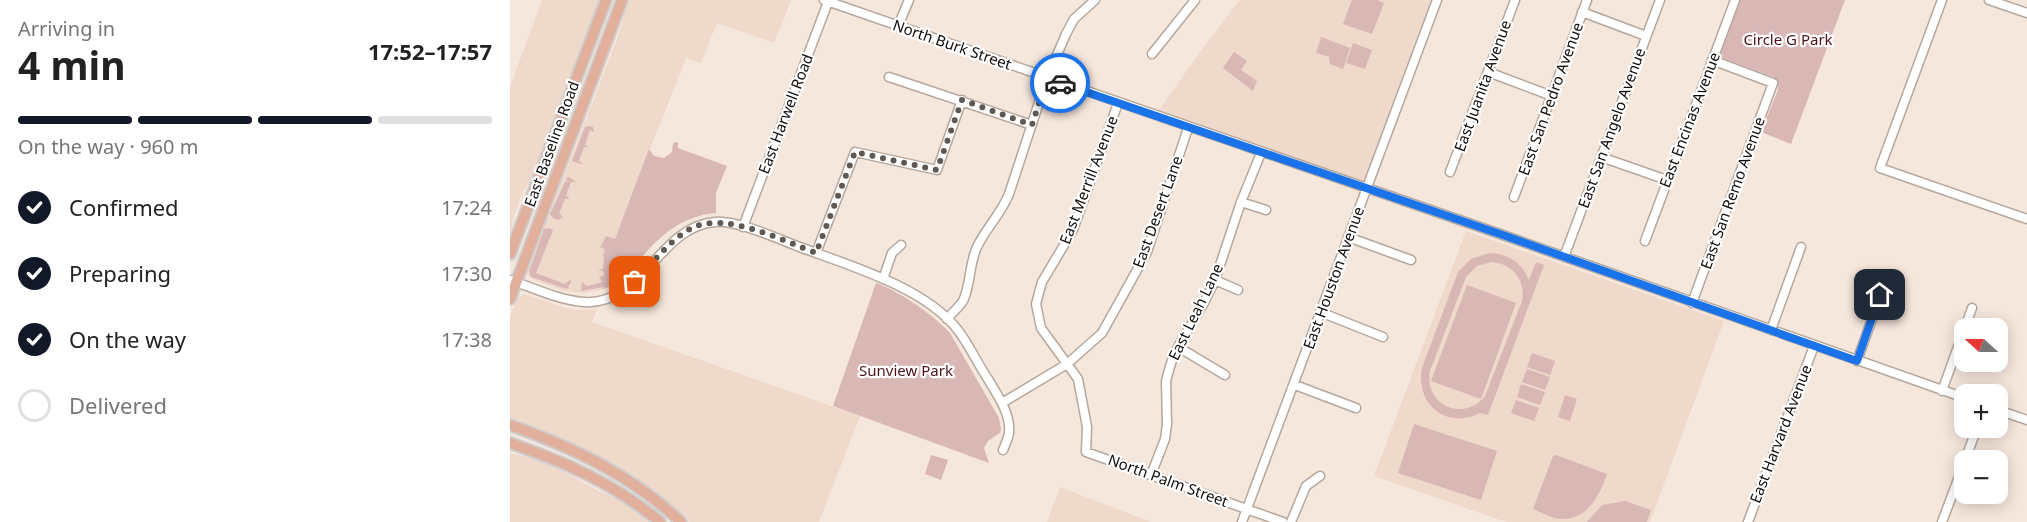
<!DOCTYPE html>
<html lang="en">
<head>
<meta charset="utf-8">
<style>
  :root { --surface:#fff; --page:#f6f6f6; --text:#222; --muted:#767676; --line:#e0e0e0; --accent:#111827 }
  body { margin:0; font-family:"Noto Sans",sans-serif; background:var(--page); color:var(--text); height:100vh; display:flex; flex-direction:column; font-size:22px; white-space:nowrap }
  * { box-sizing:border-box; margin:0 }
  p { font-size:20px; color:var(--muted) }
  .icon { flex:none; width:33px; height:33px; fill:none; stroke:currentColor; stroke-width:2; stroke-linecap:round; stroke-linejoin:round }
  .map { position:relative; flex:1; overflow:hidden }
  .details { display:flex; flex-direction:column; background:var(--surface); width:510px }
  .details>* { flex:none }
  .needle { width:39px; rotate:291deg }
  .fabs { position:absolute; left:1444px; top:318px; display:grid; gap:12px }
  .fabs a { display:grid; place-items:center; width:54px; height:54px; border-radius:12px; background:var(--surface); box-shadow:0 3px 15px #0003; font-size:30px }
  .pin { position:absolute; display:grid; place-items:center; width:51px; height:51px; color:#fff; margin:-26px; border-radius:12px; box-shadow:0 3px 9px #0006 }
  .courier { position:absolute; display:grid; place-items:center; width:60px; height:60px; margin:-30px; border:4px solid #1a73e8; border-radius:50%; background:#fff; color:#222; box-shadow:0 2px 8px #0007 }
  .head em { font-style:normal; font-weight:700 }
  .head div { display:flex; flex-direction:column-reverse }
  .head { display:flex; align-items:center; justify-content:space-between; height:102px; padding:0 18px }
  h1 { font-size:39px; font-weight:700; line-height:45px }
  .bar { display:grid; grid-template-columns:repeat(4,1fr); gap:9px 6px; align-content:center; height:72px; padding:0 18px }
  .bar i { height:8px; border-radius:4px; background:var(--line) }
  .bar .on { background:var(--accent) }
  .bar p { grid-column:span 4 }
  ol { padding:0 18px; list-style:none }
  li { display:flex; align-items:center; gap:18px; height:66px }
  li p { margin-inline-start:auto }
  li .icon { padding:6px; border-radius:50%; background:var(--accent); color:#fff; stroke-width:4 }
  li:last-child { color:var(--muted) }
  li i { width:33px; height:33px; border:3px solid var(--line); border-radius:50% }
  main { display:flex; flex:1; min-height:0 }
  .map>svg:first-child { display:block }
  .built { fill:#eed9ca }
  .green { fill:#d9b7b5; fill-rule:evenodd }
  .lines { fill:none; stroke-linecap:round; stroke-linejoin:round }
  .minor-casing { stroke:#b6a79d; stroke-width:11 }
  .major-casing { stroke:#cfcece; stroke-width:14 }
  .minor { stroke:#fff; stroke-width:8 }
  .major { stroke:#e2af9d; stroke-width:10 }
  .done { stroke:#605852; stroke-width:6; stroke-dasharray:0 10.8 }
  .route { stroke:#1a73e8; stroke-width:8 }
  .labels { text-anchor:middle; stroke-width:4.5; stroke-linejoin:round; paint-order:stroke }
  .park-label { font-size:15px; fill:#4e1317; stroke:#fff }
  .street-label { font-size:15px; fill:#100b08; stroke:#fff }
</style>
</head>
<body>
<main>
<section class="details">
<div class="head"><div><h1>4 min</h1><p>Arriving in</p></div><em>17:52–17:57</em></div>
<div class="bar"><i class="on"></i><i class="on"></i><i class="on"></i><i></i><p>On the way · 960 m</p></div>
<ol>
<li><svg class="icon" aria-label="check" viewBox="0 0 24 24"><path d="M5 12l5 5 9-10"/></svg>Confirmed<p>17:24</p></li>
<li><svg class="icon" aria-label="check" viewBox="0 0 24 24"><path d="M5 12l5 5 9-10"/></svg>Preparing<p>17:30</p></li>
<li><svg class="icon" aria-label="check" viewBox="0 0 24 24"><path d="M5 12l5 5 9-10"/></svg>On the way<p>17:38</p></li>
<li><i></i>Delivered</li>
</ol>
</section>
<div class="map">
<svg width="1517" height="522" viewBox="0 0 1517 522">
  <rect width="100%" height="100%" fill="#f6e7dc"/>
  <path class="built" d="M32,0H90L26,169L11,197L3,219L0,238V87Z
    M119,0H281L264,43L207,23L191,63L176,58L93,269L87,270H93L94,275L92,282L95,289L75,293L54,291L19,278L17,272L107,39Z
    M730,0H927L856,189L645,116L690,52Z
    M956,231L1214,321L1140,522H996L864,476Z
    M14,294L56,308L67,310L87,309L82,322L350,416L309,522H179L155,500L119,474L84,454L0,419V317L7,298Z
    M0,453L36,462L89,491L107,498L141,522H0Z
    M550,487L641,522H537Z"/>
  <path class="green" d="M842,0H867L874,3L862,34L833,24Z
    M1227,0H1335L1281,144L1251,132L1268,90V84L1264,77L1210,57L1209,55Z
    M811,37L840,48L833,69L820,64L819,57L806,53Z
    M843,43L862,50L855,69L836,63Z
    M724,52L737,61L731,70L747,81L743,91L713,68Z
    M79,126L83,127L84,132L80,130L75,145L79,147H74L69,161L73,164H71L62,161L75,127Z
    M165,142L168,143V148L217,166L206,193V213C161,217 141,247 114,278L95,289L94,287L71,291L72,282L77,286L92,282L89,277L94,275L93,271L87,270L93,269L94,256H92L95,251L92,247L90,248L96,236L105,239L139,149L144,156L154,158L162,152L163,144Z
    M59,177L66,182H61L56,196L60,198L55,199L49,213L53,217L48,220L43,218L40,214L55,182L58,181L56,178Z
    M39,228L43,230L26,273L55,284L60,280L61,282L57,289L21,277L19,272L34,229Z
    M979,253C998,253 1012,263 1019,280L1026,262L1034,265L978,415L970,413C937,430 905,405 912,368L948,272L961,259ZM982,262C1003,264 1016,280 1012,301L975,396C954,423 913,405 920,371L956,277L967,266Z
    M366,283C391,292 422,314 440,333L489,418L491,429L490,433L478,441L474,448L479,463L323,406Z
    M957,285L1006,303L971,399L921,381Z
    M1022,353L1045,361L1040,375L1017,367Z
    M1017,369L1040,377L1035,390L1012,382Z
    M1011,384L1035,392L1030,405L1007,397Z
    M1055,395L1067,399L1060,421L1048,417Z
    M1006,400L1029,408L1024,421L1001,413Z
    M904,424L987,451L971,500L888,473Z
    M421,455L438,460L431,480L415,474Z
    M1046,455L1097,474C1089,496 1078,520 1050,519C1041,518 1031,512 1023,509L1043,456Z
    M1115,501L1141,510L1137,522H1077L1092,505Z"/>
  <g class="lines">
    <g class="minor-casing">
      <path id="minor" d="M314,0L990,234L1455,398
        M1432,0L1370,168L1517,219
        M1479,0L1517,13
        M1072,12L1136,36
        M388,26L399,0
        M642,54L685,0
        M978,72L1042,96
        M379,77L522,125
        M608,103L563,230L532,282L526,304L531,328L568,379L577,427L576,452L773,522
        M1091,157L1157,180
        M940,172L1005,0
        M1004,197L1077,0
        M731,202L756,210
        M233,227L318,2
        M838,237L901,260
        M1135,241L1225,0
        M306,253L345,152L427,170L452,100
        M1054,257L1150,0
        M373,279L382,253L391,245
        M0,280C24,288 48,300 74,302C133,306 149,226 205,222C227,220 266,238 287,246C337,265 413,286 447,329C459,344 467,363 478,379C487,395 501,413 499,433C498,439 495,445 493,450
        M705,280L728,290
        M1182,303L1263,83L1202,60
        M810,312L873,337
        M437,319C442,313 449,307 453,301C461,284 459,264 467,247C476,228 491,214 499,194L537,78L556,34L564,19L585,0
        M1261,330L1291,247
        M668,347L715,375
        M1347,361L1377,277
        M785,385L846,408
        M1432,391L1462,308
        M492,403L557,364L592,333L637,252L678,128
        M1488,410L1517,420
        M1455,460L1467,428
        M641,475L655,439L657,424L656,381L661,363L668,347L695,301L705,280L731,202L751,153
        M732,522L927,0
        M781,522L796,486L810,476
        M1238,522L1304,346
        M1432,522L1455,461"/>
    </g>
    <g class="major-casing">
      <path id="major" d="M0,254L96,0
        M0,299L112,0
        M0,425C64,448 121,475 171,522
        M0,443C55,462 105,484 150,522"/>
    </g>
    <use href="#minor" class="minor"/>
    <use href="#major" class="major"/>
  </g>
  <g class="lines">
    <path class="done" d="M125,282C142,264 159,240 182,228C216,211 273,241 306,253L345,152L427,170L452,100L522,125L537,78L550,83"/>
    <path class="route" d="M550,83L990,234L1347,361L1370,295"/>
  </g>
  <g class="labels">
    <g class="park-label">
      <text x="1278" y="45">Circle G Park</text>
      <text x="396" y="376">Sunview Park</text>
    </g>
    <g class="street-label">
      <text transform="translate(442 45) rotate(19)" y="5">North Burk Street</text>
      <text transform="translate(973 86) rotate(-70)" y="5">East Juanita Avenue</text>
      <text transform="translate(1041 99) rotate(-70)" y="5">East San Pedro Avenue</text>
      <text transform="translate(276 114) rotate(-69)" y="5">East Harwell Road</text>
      <text transform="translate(1180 120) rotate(-69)" y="5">East Encinas Avenue</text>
      <text transform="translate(1102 128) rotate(-70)" y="5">East San Angelo Avenue</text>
      <text transform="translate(42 144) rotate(-70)" y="5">East Baseline Road</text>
      <text transform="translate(579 180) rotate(-69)" y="5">East Merrill Avenue</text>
      <text transform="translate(1223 193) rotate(-70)" y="5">East San Remo Avenue</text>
      <text transform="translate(648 212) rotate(-70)" y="5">East Desert Lane</text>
      <text transform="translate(824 278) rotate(-70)" y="5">East Houston Avenue</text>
      <text transform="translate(686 312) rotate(-64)" y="5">East Leah Lane</text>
      <text transform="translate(1271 434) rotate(-69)" y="5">East Harvard Avenue</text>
      <text transform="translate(658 481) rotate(20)" y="5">North Palm Street</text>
    </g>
  </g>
</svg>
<div class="fabs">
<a><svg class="needle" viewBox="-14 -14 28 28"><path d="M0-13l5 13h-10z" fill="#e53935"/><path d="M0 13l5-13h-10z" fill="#767676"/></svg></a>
<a>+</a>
<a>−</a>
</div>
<div class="pin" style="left:125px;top:282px;background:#ea580c"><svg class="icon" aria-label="bag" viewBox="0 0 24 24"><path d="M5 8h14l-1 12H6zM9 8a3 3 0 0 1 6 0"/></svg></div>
<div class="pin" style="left:1370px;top:295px;background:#1f2937"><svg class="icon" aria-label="home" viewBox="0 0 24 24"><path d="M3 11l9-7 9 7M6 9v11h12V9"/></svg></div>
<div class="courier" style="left:550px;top:83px"><svg class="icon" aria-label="car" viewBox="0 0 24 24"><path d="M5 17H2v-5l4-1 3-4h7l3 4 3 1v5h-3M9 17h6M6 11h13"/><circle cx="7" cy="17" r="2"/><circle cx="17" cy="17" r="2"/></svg></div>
</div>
</main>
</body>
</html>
